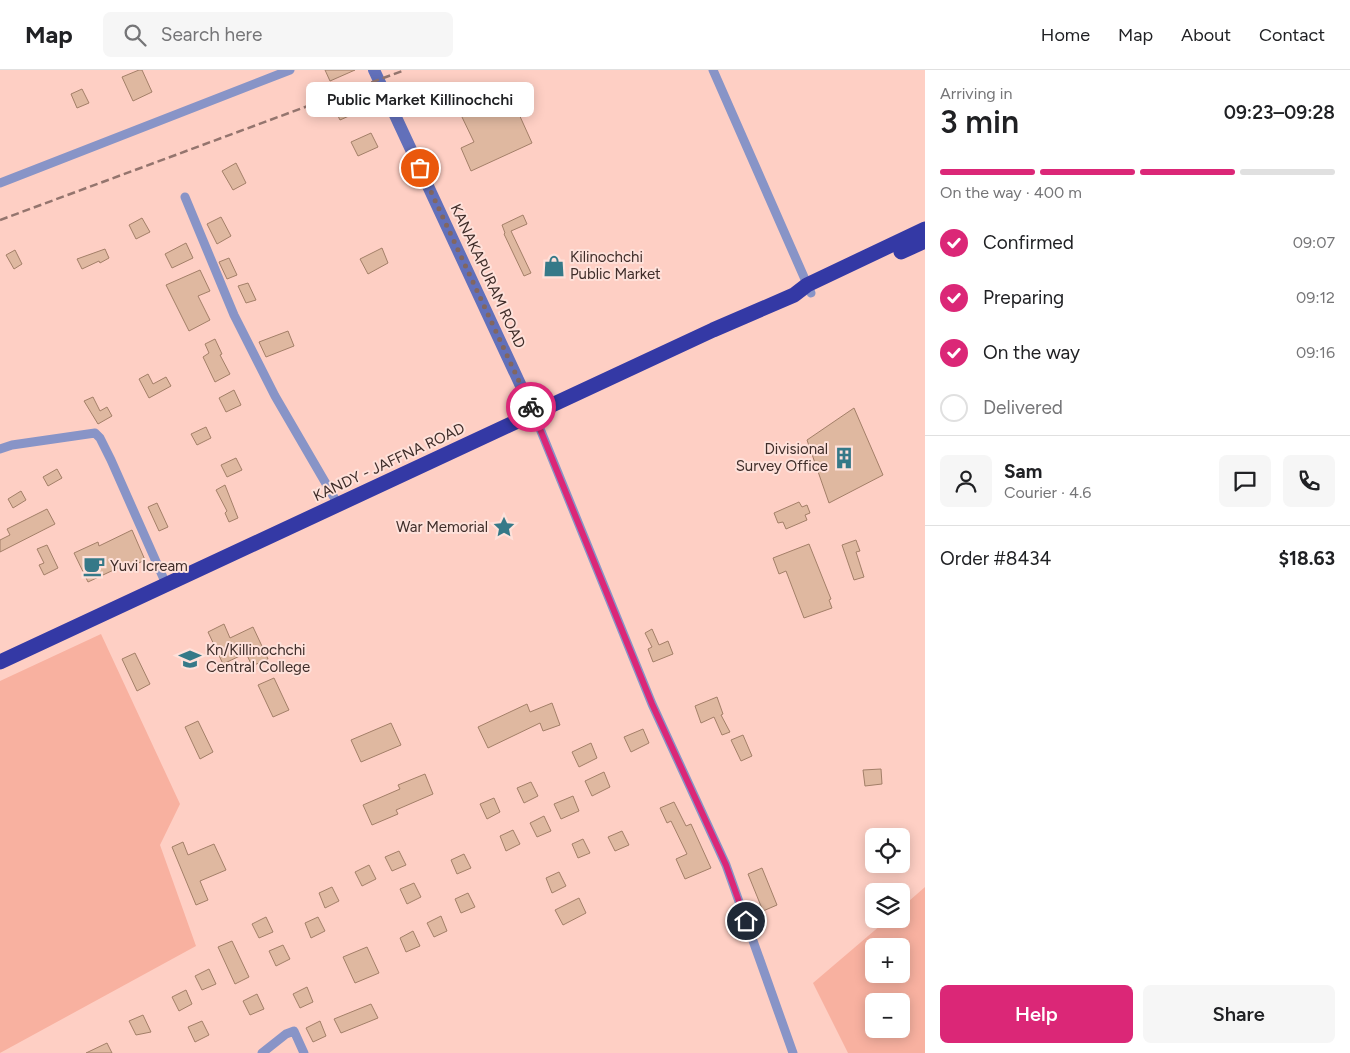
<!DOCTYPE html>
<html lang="en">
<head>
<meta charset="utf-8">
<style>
  :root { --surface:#fff; --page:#f6f6f6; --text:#202124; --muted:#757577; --line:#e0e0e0; --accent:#db2777 }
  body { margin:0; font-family:Figtree,sans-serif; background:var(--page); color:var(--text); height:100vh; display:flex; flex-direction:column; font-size:19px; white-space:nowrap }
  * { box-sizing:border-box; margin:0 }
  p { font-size:16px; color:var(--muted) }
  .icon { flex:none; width:28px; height:28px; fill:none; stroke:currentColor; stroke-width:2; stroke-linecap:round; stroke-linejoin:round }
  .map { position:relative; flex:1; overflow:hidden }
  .drawer { display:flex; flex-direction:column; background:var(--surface); width:425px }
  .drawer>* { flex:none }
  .tools { position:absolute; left:865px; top:758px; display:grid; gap:10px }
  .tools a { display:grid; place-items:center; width:45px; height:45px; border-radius:8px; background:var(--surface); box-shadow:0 2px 12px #0003; font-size:25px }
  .pin { position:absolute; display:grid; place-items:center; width:42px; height:42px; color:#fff; margin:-21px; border:2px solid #fff; border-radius:50%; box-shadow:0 1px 5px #0007 }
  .courier { position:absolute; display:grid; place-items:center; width:50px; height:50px; margin:-25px; border:4px solid #db2777; border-radius:50%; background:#fff; color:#222; box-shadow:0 1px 6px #0007 }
  .bubble { position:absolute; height:35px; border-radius:8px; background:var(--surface); box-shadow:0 2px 12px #0003; font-size:16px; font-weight:600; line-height:35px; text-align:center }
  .head em { font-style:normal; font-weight:600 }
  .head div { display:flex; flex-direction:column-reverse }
  .head { display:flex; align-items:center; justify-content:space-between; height:85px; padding:0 15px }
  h1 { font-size:32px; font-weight:600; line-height:38px }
  .bar { display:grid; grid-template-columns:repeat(4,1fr); gap:8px 5px; align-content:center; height:60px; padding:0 15px }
  .bar i { height:6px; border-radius:4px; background:var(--line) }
  .bar .active { background:var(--accent) }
  .bar p { grid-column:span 4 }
  .line { display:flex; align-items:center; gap:12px; padding:0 15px; border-top:1px solid var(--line) }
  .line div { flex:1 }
  .round { display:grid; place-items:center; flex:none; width:52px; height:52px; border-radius:8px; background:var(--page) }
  ol { padding:0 15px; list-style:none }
  li { display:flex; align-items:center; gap:15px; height:55px }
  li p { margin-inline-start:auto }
  li .icon { padding:5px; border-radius:50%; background:var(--accent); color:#fff; stroke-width:4 }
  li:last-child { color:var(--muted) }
  li i { width:28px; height:28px; border:2px solid var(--line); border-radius:50% }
  .primary-button { display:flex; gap:10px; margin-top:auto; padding:10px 15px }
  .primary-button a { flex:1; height:58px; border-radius:8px; background:var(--accent); color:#fff; font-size:20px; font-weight:600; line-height:58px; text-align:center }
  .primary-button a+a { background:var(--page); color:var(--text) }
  header { display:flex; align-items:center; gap:30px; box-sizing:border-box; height:70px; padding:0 25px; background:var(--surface); border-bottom:1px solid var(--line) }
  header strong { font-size:24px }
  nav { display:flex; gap:28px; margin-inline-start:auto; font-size:18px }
  .search { width:350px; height:45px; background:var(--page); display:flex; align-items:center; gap:12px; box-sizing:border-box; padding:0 18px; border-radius:8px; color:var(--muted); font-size:19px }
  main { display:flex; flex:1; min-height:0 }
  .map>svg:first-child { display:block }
  .green { fill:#f8b1a0; fill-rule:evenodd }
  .building { fill:#dfb8a0; stroke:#a37f68 }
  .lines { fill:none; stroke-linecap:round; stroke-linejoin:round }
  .street { stroke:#8894c7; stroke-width:9 }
  .secondary { stroke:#6270ba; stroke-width:12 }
  .highway { stroke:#3439a5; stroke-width:15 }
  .rail { stroke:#94756e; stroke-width:2.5; stroke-dasharray:8 4; stroke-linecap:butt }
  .done { stroke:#82665f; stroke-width:5; stroke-dasharray:0 9 }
  .route { stroke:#db2777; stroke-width:6 }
  .labels { text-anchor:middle; stroke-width:4; stroke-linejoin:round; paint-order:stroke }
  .poi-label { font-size:15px; fill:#3f2d29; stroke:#fee1da; text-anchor:start }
  .street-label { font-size:15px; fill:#3f2d29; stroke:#fee1da }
</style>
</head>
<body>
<header>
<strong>Map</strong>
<div class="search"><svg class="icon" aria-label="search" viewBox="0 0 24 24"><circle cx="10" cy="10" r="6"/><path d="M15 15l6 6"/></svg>Search here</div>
<nav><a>Home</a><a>Map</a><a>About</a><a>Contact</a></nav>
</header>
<main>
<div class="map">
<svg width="925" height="983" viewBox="0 0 925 983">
  <rect width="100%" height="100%" fill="#fecfc4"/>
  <path class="green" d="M101,564L180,734L160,775L196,876L0,983V611Z
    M925,817V983H848L813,913L888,849H901V838ZM874,876H901V904H874ZM874,931H901V959H874Z"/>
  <path class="building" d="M139,0H142L152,22L133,31L122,7Z
    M325,0H355L330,11Z
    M82,19L89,33L77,38L71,24Z
    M431,19L437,35L423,40L421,32L427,30L424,22Z
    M509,22L532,73L471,101L461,78L474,72L461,45Z
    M353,26L360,41L340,50L333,36Z
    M371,63L378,77L358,86L351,72Z
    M236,93L246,113L233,120L222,101Z
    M523,145L527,154L511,161L531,203L524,206L504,164L505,163L502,155Z
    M221,147L231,166L217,174L207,154Z
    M142,148L150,162L136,169L129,155Z
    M186,173L193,188L172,198L165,184Z
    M382,178L388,193L368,204L360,189Z
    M105,179L109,188L100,193L99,191L82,199L77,189Z
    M15,180L22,194L14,199L6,185Z
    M229,188L237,205L227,209L219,192Z
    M200,200L210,221L198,226L210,250L189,261L166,215Z
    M248,213L256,230L246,233L238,216Z
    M288,261L294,276L266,287L259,272Z
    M215,269L222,284L220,285L230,304L215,312L203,287L209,283L205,274Z
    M148,304L153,314L166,307L171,316L149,328L139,309Z
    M234,320L241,335L226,342L219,328Z
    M93,327L100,341L107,337L112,346L98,354L84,331Z
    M854,338L883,405L829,433L807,370Z
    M206,357L211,368L197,375L191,364Z
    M236,388L242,400L227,407L221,395Z
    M57,399L62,408L48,416L43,407Z
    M225,415L238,448L229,452L225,443L227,441L216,420Z
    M21,421L26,430L13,438L8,429Z
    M799,432L802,437L807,435L810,443L805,445L807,450L786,459L783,452L778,453L774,443Z
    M157,433L168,457L159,461L148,437Z
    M47,439L55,454L0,482V470L10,465L7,459Z
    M132,460L145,490L122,501L120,497L88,512L74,483L98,472L99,476Z
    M856,470L860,481L856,482L864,507L854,510L842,475Z
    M809,474L831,529L829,530L832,538L804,548L786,501L779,504L773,488Z
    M47,475L58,498L44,505L39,495L44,493L37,479Z
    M224,554L230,568L253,557L268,589L252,596L246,583L223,594L208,562Z
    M652,559L659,575L668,571L673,584L653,592L648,579L652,577L645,563Z
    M135,583L150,614L137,621L122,589Z
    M274,608L289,640L273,647L258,615Z
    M717,627L723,644L721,645L730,662L722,665L714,647L701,653L695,636Z
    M552,633L560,655L543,661L540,653L488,678L478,657L527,634L530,642Z
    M198,651L213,682L200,689L185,657Z
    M391,653L401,675L361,692L351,670Z
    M643,659L649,673L631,682L624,667Z
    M743,665L752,686L741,691L731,670Z
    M591,673L597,688L579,697L572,682Z
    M881,699L882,714L865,716L863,700Z
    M604,702L610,717L592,726L585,711Z
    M425,704L433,724L396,740L398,744L372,755L363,735L400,719L398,715Z
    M531,712L538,726L524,733L517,718Z
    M573,726L579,741L561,749L554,734Z
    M494,728L500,742L487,749L480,734Z
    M674,732L686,756L691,754L711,798L685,809L676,789L687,784L671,751L667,753L660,738Z
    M544,746L551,761L537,767L530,753Z
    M513,760L520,774L506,781L500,766Z
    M622,761L629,775L615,781L608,767Z
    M583,769L590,783L578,788L572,774Z
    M183,772L188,785L214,774L226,800L200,811L208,830L196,835L172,777Z
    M399,781L406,795L392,801L385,787Z
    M464,784L471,798L457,804L451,790Z
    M369,795L376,809L362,816L355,802Z
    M762,798L777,835L763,841L748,804Z
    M559,802L566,816L552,823L546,808Z
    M414,813L421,827L407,834L400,819Z
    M332,817L339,831L325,838L319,823Z
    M468,823L475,837L461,843L455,829Z
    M579,828L586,843L563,855L555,840Z
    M441,846L447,861L434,867L427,853Z
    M266,847L273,862L259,868L252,854Z
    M318,847L325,861L311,868L305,853Z
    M413,861L420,876L406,882L400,868Z
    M232,871L249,907L235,914L218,877Z
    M283,875L290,889L276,896L269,881Z
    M367,877L379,903L355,913L343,887Z
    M209,899L216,914L202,920L195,906Z
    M307,917L313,932L300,938L293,924Z
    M186,920L192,934L179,941L172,927Z
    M257,924L264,939L250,945L243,931Z
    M371,934L378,948L341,963L334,949Z
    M143,945L151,962L136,965L129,951Z
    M202,951L209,965L195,972L188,957Z
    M320,951L326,966L313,972L306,958Z
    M107,973L112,983H86Z"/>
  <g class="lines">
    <path class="street" d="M713,0L811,223
      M0,113L290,0
      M185,127L234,245L275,326L339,436
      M534,344L652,634L726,795L793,983
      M0,379L12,375L95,363L100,368L111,390L166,514
      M262,983L286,964L294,961L304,983"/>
    <path class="secondary" d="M374,0L534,344"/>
    <path class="highway" d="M901,182L925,171
      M0,592L713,260L794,225L807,215L925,159"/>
    <path class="rail" d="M0,150L405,0"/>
  </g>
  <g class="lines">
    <path class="done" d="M420,98L531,337"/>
    <path class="route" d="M531,337L652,634L726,795L746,851"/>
  </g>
  <defs>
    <g id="shop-bare" transform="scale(1.725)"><path d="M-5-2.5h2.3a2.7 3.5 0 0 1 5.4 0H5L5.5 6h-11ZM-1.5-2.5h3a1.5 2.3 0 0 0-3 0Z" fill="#357988" stroke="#fee1da" stroke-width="2.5" paint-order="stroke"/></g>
    <g id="building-bare" transform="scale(1.725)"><path d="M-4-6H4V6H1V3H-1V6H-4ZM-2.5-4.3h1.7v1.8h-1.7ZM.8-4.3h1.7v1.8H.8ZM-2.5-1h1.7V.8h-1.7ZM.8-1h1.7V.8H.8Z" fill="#357988" stroke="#fee1da" stroke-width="2.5" paint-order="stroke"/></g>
    <g id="sight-bare" transform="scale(1.725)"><path d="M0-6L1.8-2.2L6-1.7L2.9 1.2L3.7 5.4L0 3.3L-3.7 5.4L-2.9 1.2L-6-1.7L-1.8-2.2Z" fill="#357988" stroke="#fee1da" stroke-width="2.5" paint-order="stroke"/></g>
    <g id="cafe-bare" transform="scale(1.725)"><path d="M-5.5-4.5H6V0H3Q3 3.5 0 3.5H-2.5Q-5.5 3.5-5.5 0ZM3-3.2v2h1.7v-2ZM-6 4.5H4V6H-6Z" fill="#357988" stroke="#fee1da" stroke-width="2.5" paint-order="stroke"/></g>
    <g id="school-bare" transform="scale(1.725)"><path d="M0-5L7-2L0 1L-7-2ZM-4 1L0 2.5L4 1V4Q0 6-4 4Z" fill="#357988" stroke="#fee1da" stroke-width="2.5" paint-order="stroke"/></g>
  </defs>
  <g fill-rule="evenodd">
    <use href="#shop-bare" x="554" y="196"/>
    <use href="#building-bare" x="844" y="388"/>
    <use href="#sight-bare" x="504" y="457"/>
    <use href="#cafe-bare" x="94" y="496"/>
    <use href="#school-bare" x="190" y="589"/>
  </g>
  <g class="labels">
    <g class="poi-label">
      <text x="570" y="192">Kilinochchi<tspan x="570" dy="17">Public Market</tspan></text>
      <text x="828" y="384" text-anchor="end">Divisional<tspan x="828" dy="17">Survey Office</tspan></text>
      <text x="488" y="462" text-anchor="end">War Memorial</text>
      <text x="110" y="501">Yuvi Icream</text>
      <text x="206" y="585">Kn/Killinochchi<tspan x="206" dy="17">Central College</tspan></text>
    </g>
    <g class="street-label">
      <text transform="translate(488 206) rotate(65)" y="5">KANAKAPURAM ROAD</text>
      <text transform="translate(389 392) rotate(-25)" y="5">KANDY - JAFFNA ROAD</text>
    </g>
  </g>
</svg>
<div class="tools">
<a><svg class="icon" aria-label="locate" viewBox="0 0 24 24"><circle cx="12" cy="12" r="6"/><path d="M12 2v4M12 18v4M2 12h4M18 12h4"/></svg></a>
<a><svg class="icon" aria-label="layers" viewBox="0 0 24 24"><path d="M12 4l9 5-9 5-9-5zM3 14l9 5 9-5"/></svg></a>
<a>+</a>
<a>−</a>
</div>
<div class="pin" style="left:420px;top:98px;background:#ea580c"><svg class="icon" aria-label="bag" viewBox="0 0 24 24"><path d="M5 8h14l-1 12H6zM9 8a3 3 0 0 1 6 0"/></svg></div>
<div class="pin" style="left:746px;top:851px;background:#1f2937"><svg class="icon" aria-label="home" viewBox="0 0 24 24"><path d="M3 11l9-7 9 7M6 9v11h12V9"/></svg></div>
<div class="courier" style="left:531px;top:337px"><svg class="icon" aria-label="bike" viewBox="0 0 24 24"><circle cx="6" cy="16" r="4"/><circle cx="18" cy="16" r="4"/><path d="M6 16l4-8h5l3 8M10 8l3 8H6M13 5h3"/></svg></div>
<div class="bubble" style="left:306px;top:12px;width:228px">Public Market Killinochchi</div>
</div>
<section class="drawer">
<div class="head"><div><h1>3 min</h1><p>Arriving in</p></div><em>09:23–09:28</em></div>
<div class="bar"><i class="active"></i><i class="active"></i><i class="active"></i><i></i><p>On the way · 400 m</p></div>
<ol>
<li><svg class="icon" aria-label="check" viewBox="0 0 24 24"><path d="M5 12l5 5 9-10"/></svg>Confirmed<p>09:07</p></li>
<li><svg class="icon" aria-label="check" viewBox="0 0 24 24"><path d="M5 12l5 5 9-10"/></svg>Preparing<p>09:12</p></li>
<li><svg class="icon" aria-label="check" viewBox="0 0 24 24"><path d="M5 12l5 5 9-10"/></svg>On the way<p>09:16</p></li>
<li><i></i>Delivered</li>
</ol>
<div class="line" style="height:90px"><a class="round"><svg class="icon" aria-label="person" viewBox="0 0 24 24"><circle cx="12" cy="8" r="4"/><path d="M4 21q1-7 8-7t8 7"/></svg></a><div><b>Sam</b><p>Courier · 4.6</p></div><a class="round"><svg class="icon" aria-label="chat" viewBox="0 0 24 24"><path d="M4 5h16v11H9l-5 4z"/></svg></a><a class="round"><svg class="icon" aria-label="phone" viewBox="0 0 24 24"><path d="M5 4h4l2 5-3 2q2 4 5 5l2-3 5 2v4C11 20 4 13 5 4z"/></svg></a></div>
<div class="line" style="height:65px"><div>Order #8434</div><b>$18.63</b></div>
<div class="primary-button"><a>Help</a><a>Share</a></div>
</section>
</main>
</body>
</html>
